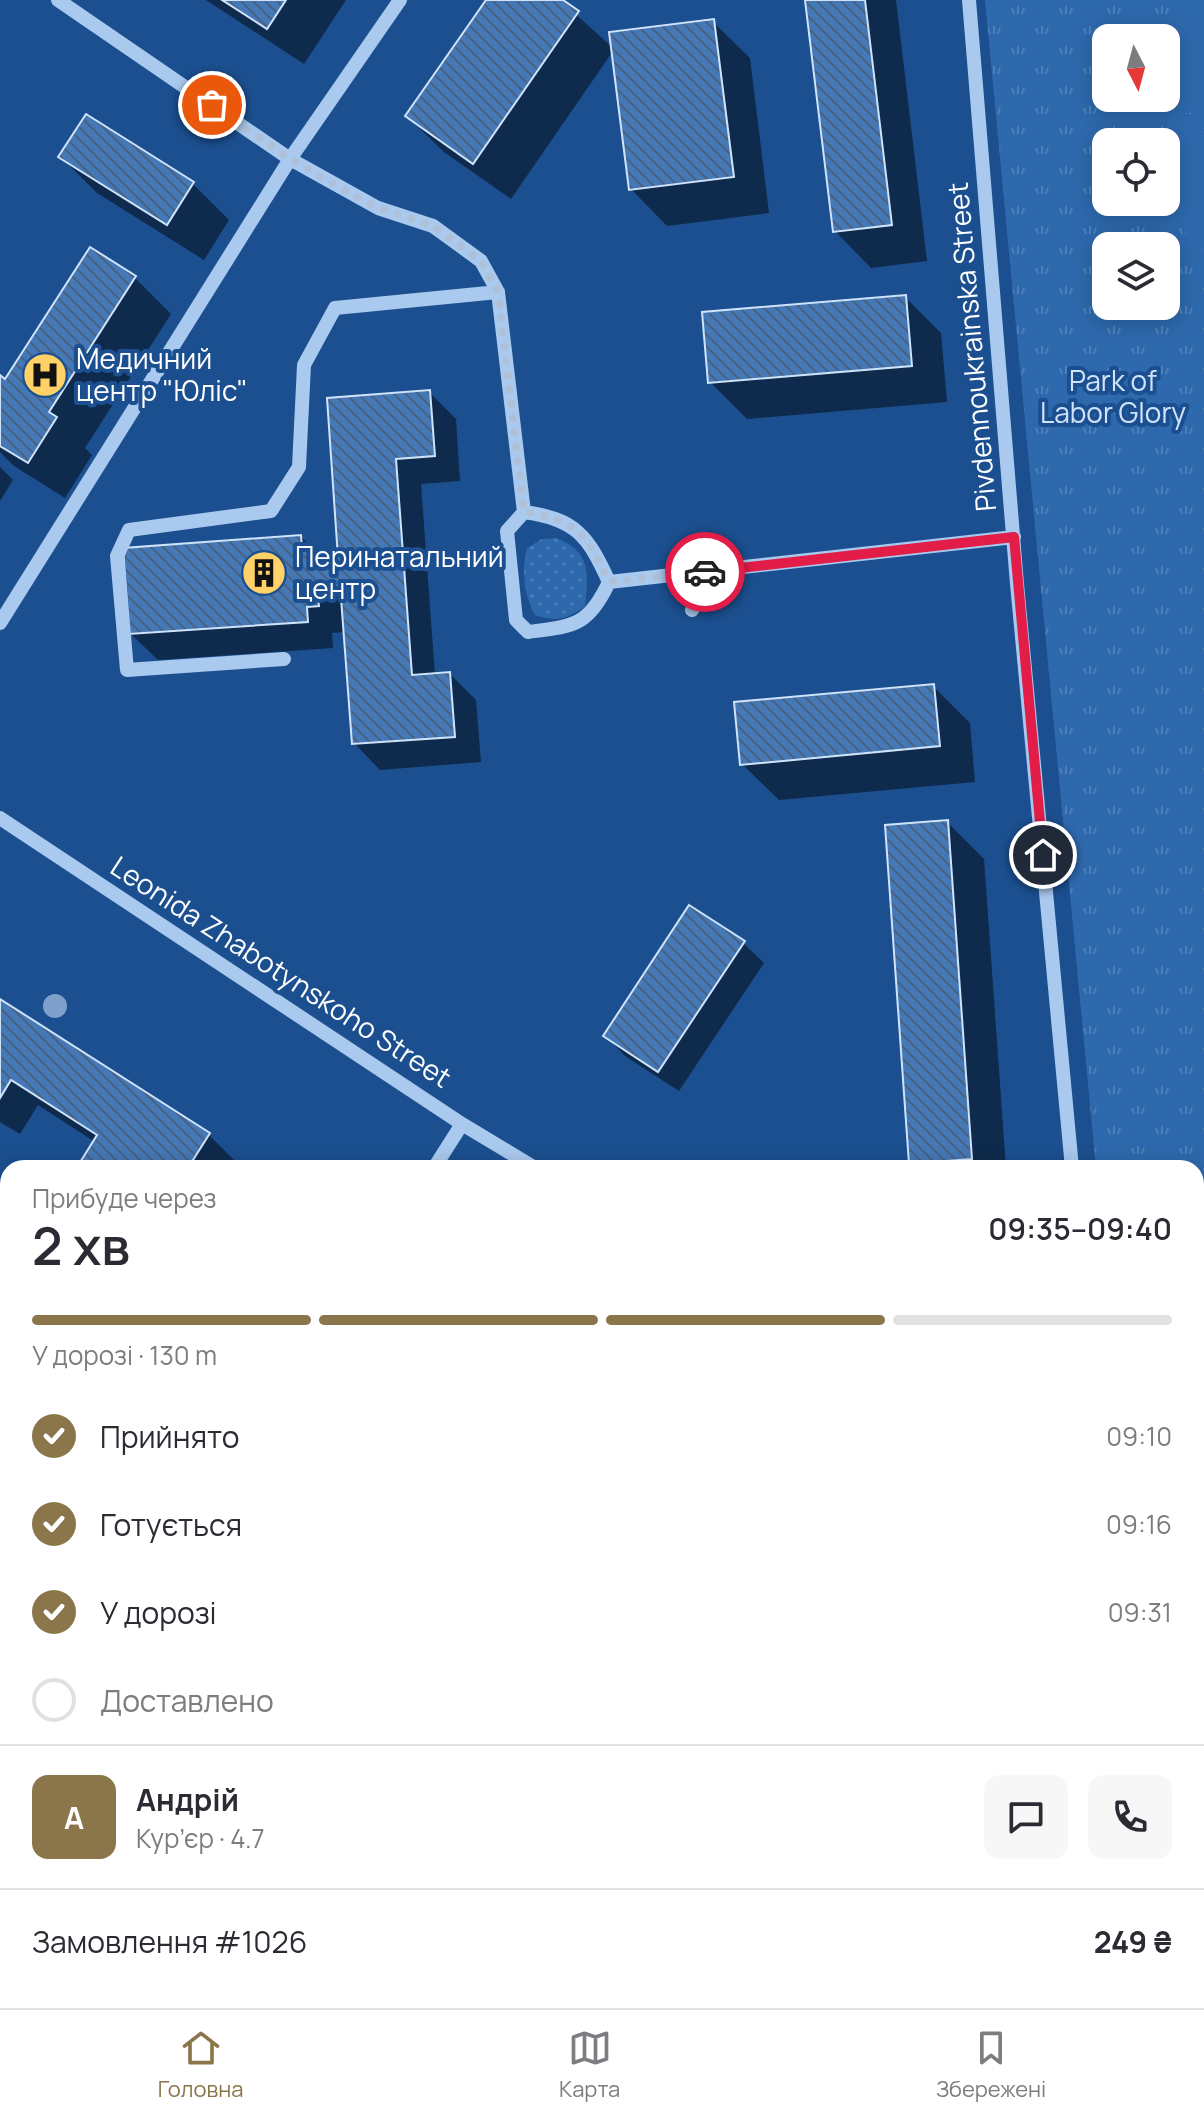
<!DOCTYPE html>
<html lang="uk">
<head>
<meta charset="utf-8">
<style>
  :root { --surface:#fff; --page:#f7f7f7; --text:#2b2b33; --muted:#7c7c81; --line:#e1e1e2; --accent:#8a764a }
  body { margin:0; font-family:Manrope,sans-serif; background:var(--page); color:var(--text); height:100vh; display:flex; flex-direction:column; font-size:30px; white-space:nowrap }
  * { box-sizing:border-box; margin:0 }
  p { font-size:26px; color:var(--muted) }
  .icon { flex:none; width:44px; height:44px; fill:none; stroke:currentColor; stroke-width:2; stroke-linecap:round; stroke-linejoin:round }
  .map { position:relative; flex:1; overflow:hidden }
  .side { position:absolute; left:0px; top:1160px; width:1204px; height:848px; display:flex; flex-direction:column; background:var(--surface); border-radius:24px 24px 0 0; box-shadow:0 4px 20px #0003 }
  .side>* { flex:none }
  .needle { width:52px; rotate:174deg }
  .tools { position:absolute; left:1092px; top:24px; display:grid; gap:16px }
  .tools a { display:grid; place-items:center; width:88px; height:88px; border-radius:16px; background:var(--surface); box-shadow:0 4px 20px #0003; font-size:40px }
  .pin { position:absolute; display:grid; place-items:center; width:68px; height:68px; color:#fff; margin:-34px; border:4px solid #fff; border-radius:50%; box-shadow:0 2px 8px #0007 }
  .courier { position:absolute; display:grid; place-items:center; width:80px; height:80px; margin:-40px; border:6px solid #e11d48; border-radius:50%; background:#fff; color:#222; box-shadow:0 2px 10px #0007 }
  .summary em { font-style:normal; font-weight:600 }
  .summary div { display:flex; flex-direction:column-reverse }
  .summary { display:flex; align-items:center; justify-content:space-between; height:136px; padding:0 32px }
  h1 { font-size:52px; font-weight:600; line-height:60px }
  .bar { display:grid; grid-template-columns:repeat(4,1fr); gap:12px 8px; align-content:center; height:96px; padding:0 32px }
  .bar i { height:10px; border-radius:6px; background:var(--line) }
  .bar .active { background:var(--accent) }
  .bar p { grid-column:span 4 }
  .line { display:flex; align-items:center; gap:20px; padding:0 32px; border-top:2px solid var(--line) }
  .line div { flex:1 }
  .round { display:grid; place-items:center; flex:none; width:84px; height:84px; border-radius:16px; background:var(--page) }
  ol { padding:0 32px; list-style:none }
  li { display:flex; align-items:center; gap:24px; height:88px }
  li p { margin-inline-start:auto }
  li .icon { padding:8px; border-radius:50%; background:var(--accent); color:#fff; stroke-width:4 }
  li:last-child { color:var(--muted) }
  li i { width:44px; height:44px; border:4px solid var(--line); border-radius:50% }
  .dock { display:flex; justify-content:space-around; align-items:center; height:112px; border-top:2px solid var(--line); background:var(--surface); font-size:22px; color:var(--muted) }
  .dock a { display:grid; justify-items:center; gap:4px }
  .dock .active { color:var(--accent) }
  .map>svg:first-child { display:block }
  .grass { fill:url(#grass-dots) }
  .park { fill:url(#park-tufts); fill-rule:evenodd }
  .pitch { fill:#2e69ad }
  .shadow { fill:#0007 }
  .building { fill:url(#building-back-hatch); stroke:#cfe3fa; stroke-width:2 }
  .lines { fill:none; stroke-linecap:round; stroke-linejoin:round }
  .minor { stroke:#a9c9ee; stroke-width:14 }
  .tree { fill:#7ea0ca }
  .done { stroke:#afc1d8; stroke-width:8; stroke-dasharray:0 14.4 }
  .route { stroke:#e11d48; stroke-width:10 }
  .labels { text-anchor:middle; stroke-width:8; stroke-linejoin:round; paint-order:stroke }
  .street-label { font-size:28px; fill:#fff; stroke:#1b4f8f }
  .poi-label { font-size:28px; fill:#fff; stroke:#1b4f8f; text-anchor:start }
  .park-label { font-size:28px; fill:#cfe3fa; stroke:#1b4f8f }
</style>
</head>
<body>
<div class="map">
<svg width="1204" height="2008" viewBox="0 0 1204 2008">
  <defs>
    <pattern id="grass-dots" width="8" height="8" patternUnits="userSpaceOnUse" patternTransform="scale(2)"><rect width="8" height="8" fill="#2e69ad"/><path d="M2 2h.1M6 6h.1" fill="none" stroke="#4d80b9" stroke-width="1.8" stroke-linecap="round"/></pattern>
    <pattern id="park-tufts" width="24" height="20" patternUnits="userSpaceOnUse" patternTransform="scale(2)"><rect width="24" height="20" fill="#2e69ad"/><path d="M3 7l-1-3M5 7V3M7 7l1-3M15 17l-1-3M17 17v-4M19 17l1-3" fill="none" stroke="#4d80b9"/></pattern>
    <pattern id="building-back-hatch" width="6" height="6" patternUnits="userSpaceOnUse" patternTransform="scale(2)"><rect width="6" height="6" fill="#4478b7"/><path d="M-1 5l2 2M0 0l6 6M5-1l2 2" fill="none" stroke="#486282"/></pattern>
  </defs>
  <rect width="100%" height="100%" fill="#1b4f8f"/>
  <path class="grass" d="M555,538C590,550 589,572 585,606C568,619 556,622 535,615C524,595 521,571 527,548L542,539Z"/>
  <path class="park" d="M985,0H1204V2008H1103L1108,2000H1196V1168H1096ZM1106,38H1166V98H1106ZM1106,142H1166V202H1106ZM1106,246H1166V306H1106Z"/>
  <path class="pitch" d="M1180,0H1204V111L1092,124L1110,98H1166V38H1153Z
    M1204,129V250L1184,231L1168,132Z"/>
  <path class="shadow" d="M206,0H346L304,64Z
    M488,0H560L613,48L713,22L750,58L769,213L667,226L631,189L613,51L511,199L444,152L407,116Z
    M807,0H896L927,261L871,268L835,231Z
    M86,117L193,184L229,220L204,260L97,193L61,157Z
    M91,250L135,278L171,314L85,448L92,455L65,498L14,466L0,452V378L6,382Z
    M905,297L941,333L947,402L747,419L710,382Z
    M429,392L456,419L460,481L421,484L435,675L450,674L476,700L481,762L380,770L354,743L346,632L332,633L333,648L158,660L131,634L301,537L327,561L340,560Z
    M0,467L13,480L0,501Z
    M933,686L970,723L975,782L779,800L742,764Z
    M947,822L984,859L1006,1168H916L911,1163Z
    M743,943L764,963L679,1091L625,1056L605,1035Z
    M0,1001L209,1135L235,1161L231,1168H85L95,1142L38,1105L20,1134L0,1122Z
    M0,1926L8,1931V2000H95L94,2008H0Z
    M882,2000H1017L1025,2008H876Z"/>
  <path class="building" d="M222,0H286L267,29Z
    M486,0H563L579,11L473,164L405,116Z
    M805,0H865L892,225L833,232Z
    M714,19L734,177L629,190L609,32Z
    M86,114L194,182L167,225L58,157Z
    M90,247L136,276L49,412L57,417L28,463L0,446V375L5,379Z
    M906,295L912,366L708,383L702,312Z
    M430,390L435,456L396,459L412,675L450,672L455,737L352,744L340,585L317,587L319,606L307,607L308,622L129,634L123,548L301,535L302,547L315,546V560L338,558L327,398Z
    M934,684L940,746L740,765L734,702Z
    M948,820L972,1159L909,1164L885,825Z
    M689,905L745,941L658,1072L603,1036Z
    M0,999L210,1133L188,1168H85L79,1164L97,1135L11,1080L0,1098Z
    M0,1924L8,1929V2000H39L33,2008H0Z
    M879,2000H999L994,2008H874Z"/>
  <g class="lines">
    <path class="minor" d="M58,0L290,159L378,208L433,226L481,261L498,292L524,512L507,531L516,620L528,632C573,626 588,627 609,582L1014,537
      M969,0L1017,584L1072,1168
      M524,512C576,519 588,536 609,582
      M692,610L714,571
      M0,623L290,159L400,0
      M284,659L127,670L117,556L129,530L271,511L299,467L304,365L335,308L498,292
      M0,818L462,1124L535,1168
      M434,1168L462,1124
      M0,1841L8,1829
      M0,1884L8,1889
      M179,2000L191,2008
      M133,2008L138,2000
      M1063,2008L1068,2000"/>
  </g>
  <circle class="tree" cx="55" cy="1006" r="12"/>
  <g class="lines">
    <path class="done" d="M212,105L290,159L353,195L378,208L433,226L481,261L498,292L524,512C576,519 588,536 609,582L705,572"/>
    <path class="route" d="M705,572L1014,537L1043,855"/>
  </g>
  <defs>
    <g id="hospital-disc" transform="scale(2.3)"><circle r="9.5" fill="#ffd166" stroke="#1b4f8f"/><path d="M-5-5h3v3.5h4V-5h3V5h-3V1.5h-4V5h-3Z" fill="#111"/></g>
    <g id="building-disc" transform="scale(2.3)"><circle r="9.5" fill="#ffd166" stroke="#1b4f8f"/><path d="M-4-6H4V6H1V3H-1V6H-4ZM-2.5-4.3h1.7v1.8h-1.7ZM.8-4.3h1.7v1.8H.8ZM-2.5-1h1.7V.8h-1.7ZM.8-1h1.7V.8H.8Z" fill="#111"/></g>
  </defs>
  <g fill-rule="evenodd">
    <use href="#hospital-disc" x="45" y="375"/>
    <use href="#building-disc" x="264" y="573"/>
  </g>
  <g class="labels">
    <g class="street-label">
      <text transform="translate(972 347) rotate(-95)" y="10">Pivdennoukrainska Street</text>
      <text transform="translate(281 972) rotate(33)" y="10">Leonida Zhabotynskoho Street</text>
    </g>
    <g class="poi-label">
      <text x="76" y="369">Медичний<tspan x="76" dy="32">центр "Юліс"</tspan></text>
      <text x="295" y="567">Перинатальний<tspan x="295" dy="32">центр</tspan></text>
    </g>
    <g class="park-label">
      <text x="1113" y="391">Park of<tspan x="1113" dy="32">Labor Glory</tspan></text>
    </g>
  </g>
</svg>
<div class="tools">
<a><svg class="needle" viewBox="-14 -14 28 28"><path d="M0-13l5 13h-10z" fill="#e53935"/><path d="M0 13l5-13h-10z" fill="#7c7c81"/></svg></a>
<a><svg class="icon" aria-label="locate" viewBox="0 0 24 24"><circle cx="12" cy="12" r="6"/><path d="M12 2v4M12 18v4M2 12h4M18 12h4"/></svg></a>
<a><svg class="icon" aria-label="layers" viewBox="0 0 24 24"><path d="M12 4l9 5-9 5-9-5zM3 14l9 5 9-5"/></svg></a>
</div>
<div class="pin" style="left:212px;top:105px;background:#ea580c"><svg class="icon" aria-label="bag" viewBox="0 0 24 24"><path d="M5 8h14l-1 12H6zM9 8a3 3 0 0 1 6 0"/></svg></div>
<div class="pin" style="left:1043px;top:855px;background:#1f2937"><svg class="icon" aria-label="home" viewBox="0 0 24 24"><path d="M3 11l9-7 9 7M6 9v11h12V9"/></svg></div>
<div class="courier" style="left:705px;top:572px"><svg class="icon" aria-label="car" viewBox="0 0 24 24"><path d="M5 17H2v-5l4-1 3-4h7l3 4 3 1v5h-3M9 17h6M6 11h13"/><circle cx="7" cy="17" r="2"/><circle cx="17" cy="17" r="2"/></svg></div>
<section class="side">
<div class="summary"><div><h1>2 хв</h1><p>Прибуде через</p></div><em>09:35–09:40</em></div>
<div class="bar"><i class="active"></i><i class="active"></i><i class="active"></i><i></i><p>У дорозі · 130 m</p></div>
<ol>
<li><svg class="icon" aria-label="check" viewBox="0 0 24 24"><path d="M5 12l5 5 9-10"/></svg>Прийнято<p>09:10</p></li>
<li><svg class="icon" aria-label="check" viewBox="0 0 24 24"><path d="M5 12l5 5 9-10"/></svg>Готується<p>09:16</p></li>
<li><svg class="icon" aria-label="check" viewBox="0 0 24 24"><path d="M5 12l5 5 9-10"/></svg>У дорозі<p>09:31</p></li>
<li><i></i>Доставлено</li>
</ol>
<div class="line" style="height:144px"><b class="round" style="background:var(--accent);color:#fff">А</b><div><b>Андрій</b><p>Кур’єр · 4.7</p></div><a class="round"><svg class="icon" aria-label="chat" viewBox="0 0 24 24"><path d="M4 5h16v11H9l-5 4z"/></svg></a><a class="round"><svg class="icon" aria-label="phone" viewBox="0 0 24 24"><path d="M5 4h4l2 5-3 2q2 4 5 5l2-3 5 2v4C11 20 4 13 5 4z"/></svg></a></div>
<div class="line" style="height:104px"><div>Замовлення #1026</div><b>249 ₴</b></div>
</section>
</div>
<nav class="dock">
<a class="active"><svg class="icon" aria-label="home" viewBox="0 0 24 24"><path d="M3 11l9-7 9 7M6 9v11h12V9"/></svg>Головна</a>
<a><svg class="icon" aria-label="map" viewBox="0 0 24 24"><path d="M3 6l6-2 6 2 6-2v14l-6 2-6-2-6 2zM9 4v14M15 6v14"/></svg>Карта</a>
<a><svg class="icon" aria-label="saved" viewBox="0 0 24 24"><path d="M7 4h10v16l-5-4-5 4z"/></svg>Збережені</a>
</nav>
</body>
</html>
